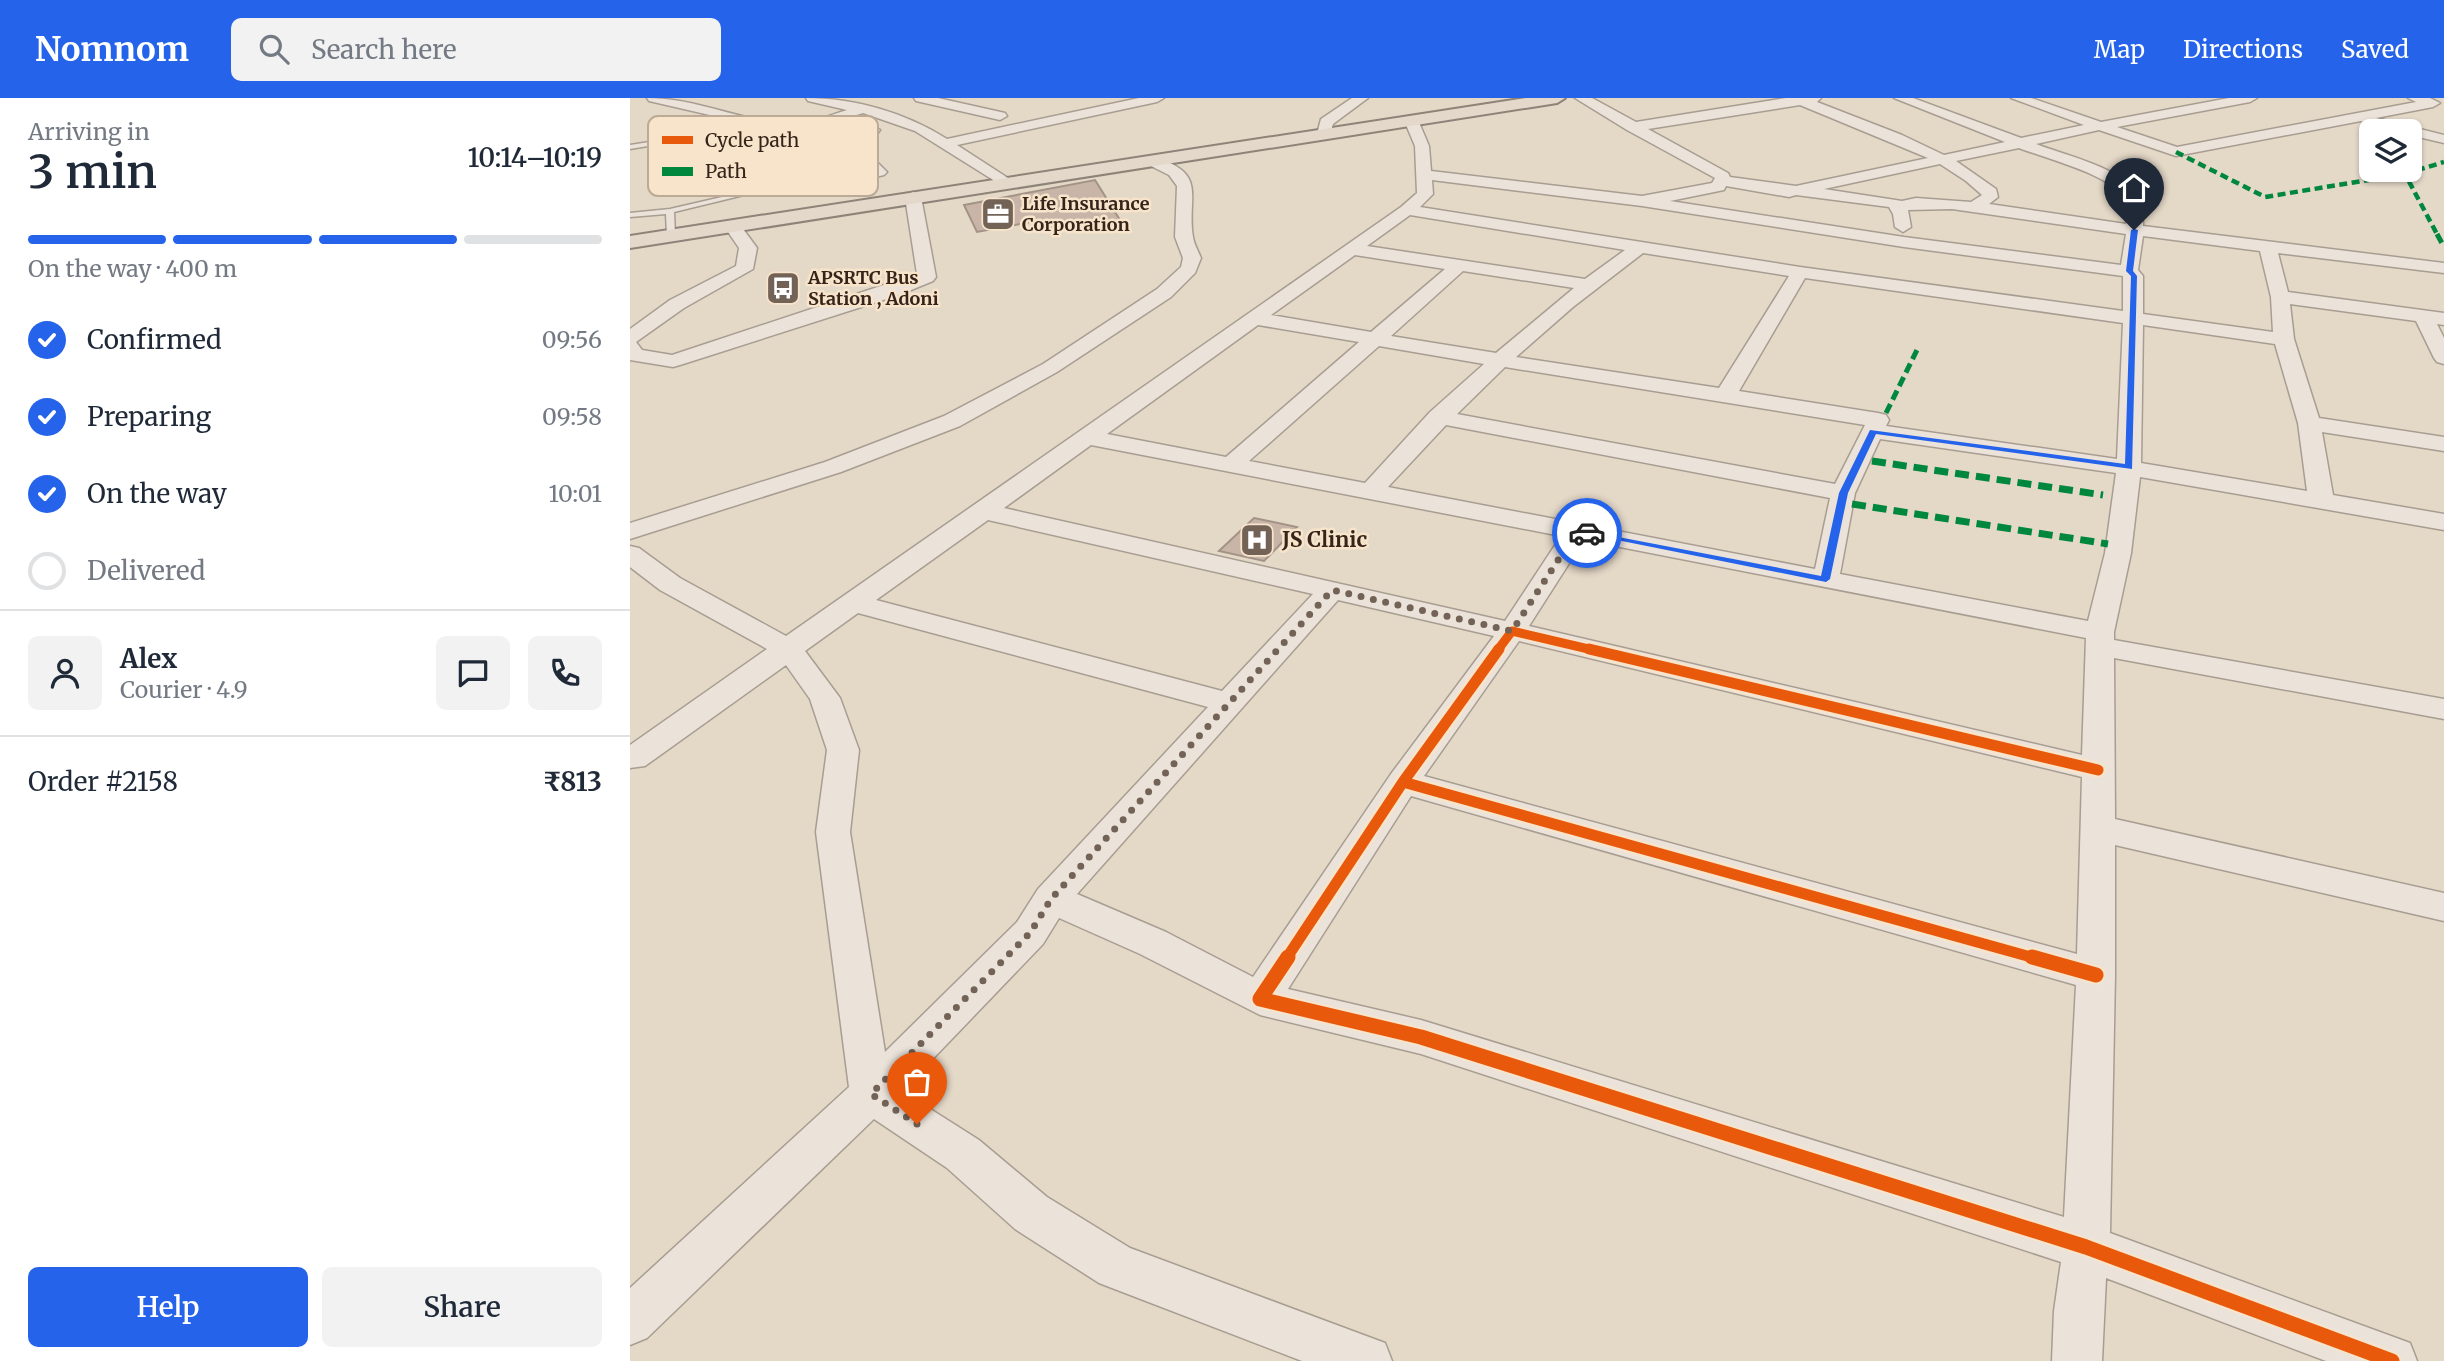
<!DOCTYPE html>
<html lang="en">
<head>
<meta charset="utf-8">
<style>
  :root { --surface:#fff; --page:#f2f2f3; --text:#1f2937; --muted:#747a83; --line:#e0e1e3; --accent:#2563eb }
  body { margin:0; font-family:Merriweather,serif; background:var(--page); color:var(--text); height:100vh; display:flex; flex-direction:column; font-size:26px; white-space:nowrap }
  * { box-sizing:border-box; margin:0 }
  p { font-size:23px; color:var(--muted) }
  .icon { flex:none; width:38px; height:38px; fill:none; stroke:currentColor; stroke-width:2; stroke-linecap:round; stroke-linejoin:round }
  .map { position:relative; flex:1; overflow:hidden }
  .panel { display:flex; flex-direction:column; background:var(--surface); width:630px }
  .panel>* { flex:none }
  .fabs { position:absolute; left:1729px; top:21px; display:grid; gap:14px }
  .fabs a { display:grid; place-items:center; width:63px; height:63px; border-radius:10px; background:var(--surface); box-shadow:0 2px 5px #0004; font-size:35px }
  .pin { position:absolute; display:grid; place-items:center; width:60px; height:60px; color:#fff; margin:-72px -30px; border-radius:50% 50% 50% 0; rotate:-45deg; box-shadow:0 0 7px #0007 }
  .pin .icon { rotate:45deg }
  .courier { position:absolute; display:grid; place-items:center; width:70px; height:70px; margin:-35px; border:5px solid #2563eb; border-radius:50%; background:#fff; color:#222; box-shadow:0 2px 9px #0007 }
  .summary em { font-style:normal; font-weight:600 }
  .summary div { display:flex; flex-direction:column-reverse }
  .summary { display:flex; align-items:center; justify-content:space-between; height:119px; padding:0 28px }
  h1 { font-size:46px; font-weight:600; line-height:52px }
  .bar { display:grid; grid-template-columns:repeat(4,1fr); gap:10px 7px; align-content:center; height:84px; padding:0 28px }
  .bar i { height:9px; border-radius:5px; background:var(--line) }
  .bar .active { background:var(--accent) }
  .bar p { grid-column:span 4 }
  .line { display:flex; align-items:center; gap:18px; padding:0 28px; border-top:2px solid var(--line) }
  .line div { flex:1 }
  .round { display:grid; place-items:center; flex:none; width:74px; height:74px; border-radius:10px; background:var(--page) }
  ol { padding:0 28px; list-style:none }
  li { display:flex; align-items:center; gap:21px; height:77px }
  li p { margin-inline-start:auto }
  li .icon { padding:7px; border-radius:50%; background:var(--accent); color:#fff; stroke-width:4 }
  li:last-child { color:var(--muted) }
  li i { width:38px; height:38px; border:4px solid var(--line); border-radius:50% }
  .primary-button { display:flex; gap:14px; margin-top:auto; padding:14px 28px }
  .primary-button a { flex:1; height:80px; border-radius:10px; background:var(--accent); color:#fff; font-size:28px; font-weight:600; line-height:80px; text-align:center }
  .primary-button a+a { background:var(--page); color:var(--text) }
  header { display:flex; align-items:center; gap:42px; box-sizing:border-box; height:98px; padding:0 35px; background:var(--accent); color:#fff }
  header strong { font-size:33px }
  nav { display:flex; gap:38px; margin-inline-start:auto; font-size:24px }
  .search { width:490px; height:63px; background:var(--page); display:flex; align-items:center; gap:18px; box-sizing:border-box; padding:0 24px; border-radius:10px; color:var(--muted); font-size:26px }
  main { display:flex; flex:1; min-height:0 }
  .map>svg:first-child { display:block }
  .building { fill:#c8b5a8; stroke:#a39387; stroke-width:2 }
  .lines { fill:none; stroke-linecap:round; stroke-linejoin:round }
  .lane-casing { stroke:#a89d91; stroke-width:3 }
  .street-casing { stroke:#a89d91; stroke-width:3 }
  .primary-casing { stroke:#8e8378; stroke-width:4 }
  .lane { fill:#ebe3da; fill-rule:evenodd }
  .street { fill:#ebe3da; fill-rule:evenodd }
  .primary { fill:#e3d8ca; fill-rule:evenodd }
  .quiet-far2 { stroke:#00873e; stroke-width:4.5; stroke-dasharray:8 4.5; stroke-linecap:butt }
  .quiet-far1 { stroke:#00873e; stroke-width:5; stroke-dasharray:10 5; stroke-linecap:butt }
  .quiet { stroke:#00873e; stroke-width:7; stroke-dasharray:14 7; stroke-linecap:butt }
  .cycleway-far2-casing { stroke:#f7e4cb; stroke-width:12 }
  .cycleway-far1-casing { stroke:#f7e4cb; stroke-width:16 }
  .cycleway-casing { stroke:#f7e4cb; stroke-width:19 }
  .cycleway-far2 { stroke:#e8590c; stroke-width:9 }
  .cycleway-far1 { stroke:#e8590c; stroke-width:11 }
  .cycleway { stroke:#e8590c; stroke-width:15 }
  .route { fill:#2563eb }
  .done { stroke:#736357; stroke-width:7; stroke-dasharray:0 12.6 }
  .labels { text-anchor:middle; stroke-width:5; stroke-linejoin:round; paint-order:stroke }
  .far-poi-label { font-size:18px; font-weight:bold; fill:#36241a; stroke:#f7e4cb; text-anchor:start }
  .poi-label { font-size:21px; font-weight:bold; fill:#36241a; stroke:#f7e4cb; text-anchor:start }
  .key { fill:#f7e4cb; stroke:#bdaa96; stroke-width:2 }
  .key-label { font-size:19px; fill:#36241a }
</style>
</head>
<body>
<header>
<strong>Nomnom</strong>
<div class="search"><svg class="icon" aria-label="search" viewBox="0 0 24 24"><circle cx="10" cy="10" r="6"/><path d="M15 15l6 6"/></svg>Search here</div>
<nav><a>Map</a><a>Directions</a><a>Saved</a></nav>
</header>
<main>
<section class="panel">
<div class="summary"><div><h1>3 min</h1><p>Arriving in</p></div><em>10:14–10:19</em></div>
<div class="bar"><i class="active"></i><i class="active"></i><i class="active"></i><i></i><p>On the way · 400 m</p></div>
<ol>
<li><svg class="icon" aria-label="check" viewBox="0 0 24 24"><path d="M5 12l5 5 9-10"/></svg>Confirmed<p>09:56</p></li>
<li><svg class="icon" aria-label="check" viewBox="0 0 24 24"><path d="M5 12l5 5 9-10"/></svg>Preparing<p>09:58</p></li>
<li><svg class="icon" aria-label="check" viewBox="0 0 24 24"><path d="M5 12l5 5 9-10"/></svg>On the way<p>10:01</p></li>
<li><i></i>Delivered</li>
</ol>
<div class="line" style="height:126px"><a class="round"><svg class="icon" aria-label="person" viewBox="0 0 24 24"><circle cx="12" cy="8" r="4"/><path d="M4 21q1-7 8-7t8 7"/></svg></a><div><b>Alex</b><p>Courier · 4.9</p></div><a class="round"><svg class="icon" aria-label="chat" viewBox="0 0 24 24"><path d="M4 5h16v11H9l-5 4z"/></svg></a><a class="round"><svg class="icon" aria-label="phone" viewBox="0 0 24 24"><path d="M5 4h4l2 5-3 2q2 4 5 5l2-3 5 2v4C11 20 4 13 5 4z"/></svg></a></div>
<div class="line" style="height:91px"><div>Order #2158</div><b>₹813</b></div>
<div class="primary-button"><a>Help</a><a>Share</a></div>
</section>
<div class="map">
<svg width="1814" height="1263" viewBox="0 0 1814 1263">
  <rect width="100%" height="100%" fill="#e4d8c7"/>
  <path class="building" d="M465,82L490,122L418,134L412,122L347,134L334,107Z
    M624,420L667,429L634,463L589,453Z"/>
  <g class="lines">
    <g class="lane-casing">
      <path id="lane" d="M64,37L114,97L44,114L45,137L41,140L37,137L36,116L0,119V115L40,111L105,96L59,41L0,51V47Z"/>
    </g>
    <g class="street-casing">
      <path id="street" d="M17,0C64,0 107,21 153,26C175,28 197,18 217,12L178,3L176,0C225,0 276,15 317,41L509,0H534L527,4L327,47L381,82L384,85L381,88L376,90L285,33L233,15L182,31L154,34L19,3Z
        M284,0H308L375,15L377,18L370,22L286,3Z
        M722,0H738L703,26L699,39H689L687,36L691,21Z
        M945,0H962L1006,24L1156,0H1191L1187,4L1272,37L1314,57L1375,44L1264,0H1283L1391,40L1454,27L1381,0H1401L1471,24L1599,0H1627L1620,4L1487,29L1547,49L1786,4L1778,0H1800L1810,5L1803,9L1746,20L1814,37V45L1780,37V33H1766L1731,23L1546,58L1469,32L1406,46C1432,56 1486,69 1504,91C1512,102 1513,115 1513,128L1814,165V175L1648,155L1658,194L1814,215V227L1807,226L1814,240V266L1807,264L1804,260L1786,223L1660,206L1664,241L1689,320L1814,339V353L1692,334L1703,397L1814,416V432L1510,379L1501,455L1484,534V542L1814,601V621L1484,560L1485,721L1814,795V823L1485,747V877L1480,1135L1780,1245L1787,1263H1696L1476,1180L1472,1263H1422L1424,1213L1431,1164L791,956L630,917L510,856L429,820L413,846L272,993L349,1042L417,1099L500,1150L755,1245L762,1263H672L469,1185L385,1131L317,1070L244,1021L17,1240L0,1247V1190L219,989L186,734L197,652L180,601L156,567L15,668L0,670V647L137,551L30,492L0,469V448L9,450L50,480L156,538L771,109L787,95L785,48L774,22L776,19H786L788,22L799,48L801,73L1012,98L1082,85L1085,80L997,32ZM1170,7L1298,60L1166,88L1100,79L1098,75L1018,31ZM1389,50C1412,59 1481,77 1493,99C1497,107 1497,117 1496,126L1359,106L1368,99L1366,91L1326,63ZM1310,66L1336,83L1352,97L1341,104L1286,100L1272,103L1194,91ZM802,82L1012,108L1274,149L1493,178V213L1170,169L790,109L803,96ZM1096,88L1159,99L1166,97L1259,109L1263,116L1265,129L1273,134L1281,129L1278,112L1322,111L1496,136L1491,167L1274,139L1040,103L1094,92ZM780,117L995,152L955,181L737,148ZM1513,138L1630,153L1641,199L1643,234L1513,216V178L1508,172ZM1013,155L1159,178L1089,290L886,259L943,209ZM725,157L815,171L741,234L641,217ZM833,173L944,190L866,255L761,238ZM1175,180L1493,225L1487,361L1256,328L1259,322L1256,317L1248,315L1109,293ZM628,227L729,244L596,359L477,336ZM1513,227L1645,246L1668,325L1677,393L1511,365ZM749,248L854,266L800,314L735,385L619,363ZM875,269L1235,327L1205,386L827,316ZM816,327L1200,400L1185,471L758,389ZM1250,341L1486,375L1475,455L1458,523L1210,476L1225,395ZM461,347L931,438L875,523L374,410ZM358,422L683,496L592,593L246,502ZM954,442L1456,540L1452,657L899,528ZM708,502L864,538L761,676L623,879L536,834L447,796ZM228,515L578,609L408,791L387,824L255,954L220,734L229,652L210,600L175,553ZM889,543L1452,679L1447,856L794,678ZM781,698L1446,887L1434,1119L791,922L658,891Z
        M243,28L250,32L248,35L210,47L246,63L257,74L254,77L193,91L188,89L185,86L188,83L238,72L192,47L209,36Z
        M522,59C580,74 556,99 563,139C564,146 568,153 571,160L565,175L541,199L427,274L330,328L211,374L0,441V425L195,364L314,318L413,266L527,191L551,169L553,160L545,139L547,88L539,77L517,66L515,63Z
        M283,94L291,99L306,179L303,183L269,197L50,267L43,269L0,262V231L40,202L106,168L109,150L94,128L96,124H108L127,150L123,171L54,210L6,244L12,252L42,257L287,176L275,99Z"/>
    </g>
    <g class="primary-casing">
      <path id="primary" d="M896,0H935L927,5L0,150V138Z"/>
    </g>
    <use href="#lane" class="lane"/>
    <use href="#street" class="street"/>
    <use href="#primary" class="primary"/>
    <path class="quiet-far2" d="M1546,54L1635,99L1775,76L1808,138
      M1775,76L1814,64"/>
    <path class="quiet-far1" d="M1807,136L1814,149
      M1256,315L1288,250"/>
    <path class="quiet" d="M1242,363L1473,397
      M1222,406L1478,446"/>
    <g class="cycleway-far2-casing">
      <path id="cycleway-far2" d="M867,553L882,533L967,553"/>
    </g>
    <g class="cycleway-far1-casing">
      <path id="cycleway-far1" d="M869,551L773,684L1408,861
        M959,551L1468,672
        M656,861L773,684"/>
    </g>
    <g class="cycleway-casing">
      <path id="cycleway" d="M658,859L630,901L791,939L1456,1149L1762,1263
        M1402,859L1466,877"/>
    </g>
    <use href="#cycleway-far2" class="cycleway-far2"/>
    <use href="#cycleway-far1" class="cycleway-far1"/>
    <use href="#cycleway" class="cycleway"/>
  </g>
  <path class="route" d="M1504,131L1508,132L1503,173L1507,178L1502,371L1246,336L1218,395L1200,481L1196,484L952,435L957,433L1191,478L1209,395L1240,332L1495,366L1501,178L1496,173L1501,132Z"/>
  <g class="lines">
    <path class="done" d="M287,1026L241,996L400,835L421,801L702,492L882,533L947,433L957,435"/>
  </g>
  <defs>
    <g id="office-square" transform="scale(1.75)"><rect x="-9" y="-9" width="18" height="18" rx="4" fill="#736357" stroke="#f7e4cb"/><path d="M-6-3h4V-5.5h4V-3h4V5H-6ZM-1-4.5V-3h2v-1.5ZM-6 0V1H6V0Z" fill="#fff"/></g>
    <g id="bus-square" transform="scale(1.75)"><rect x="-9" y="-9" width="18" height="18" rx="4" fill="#736357" stroke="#f7e4cb"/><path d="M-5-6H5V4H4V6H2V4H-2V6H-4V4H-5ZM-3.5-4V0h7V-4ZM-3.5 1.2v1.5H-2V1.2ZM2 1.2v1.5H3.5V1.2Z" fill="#fff"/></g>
    <g id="hospital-square" transform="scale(1.75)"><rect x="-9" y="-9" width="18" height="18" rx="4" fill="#736357" stroke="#f7e4cb"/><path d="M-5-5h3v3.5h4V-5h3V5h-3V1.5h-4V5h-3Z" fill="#fff"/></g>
  </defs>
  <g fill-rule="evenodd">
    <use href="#office-square" x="368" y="116"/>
    <use href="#bus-square" x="153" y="190"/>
    <use href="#hospital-square" x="627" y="442"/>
  </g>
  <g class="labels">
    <g class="far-poi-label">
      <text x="392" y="112">Life Insurance<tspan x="392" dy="21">Corporation</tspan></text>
      <text x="178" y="186">APSRTC Bus<tspan x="178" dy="21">Station , Adoni</tspan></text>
    </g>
    <g class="poi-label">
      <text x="652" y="449">JS Clinic</text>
    </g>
  </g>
  <rect x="18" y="18" width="230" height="80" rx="10" class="key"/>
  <rect x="32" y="38" width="31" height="8" fill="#e8590c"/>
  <rect x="32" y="69" width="31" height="9" fill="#00873e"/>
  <g class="key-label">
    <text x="75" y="49">Cycle path</text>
    <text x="75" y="80">Path</text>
  </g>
</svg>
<div class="fabs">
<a><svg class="icon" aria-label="layers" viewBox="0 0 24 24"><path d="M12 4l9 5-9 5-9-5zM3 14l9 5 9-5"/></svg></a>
</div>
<div class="pin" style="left:287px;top:1026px;background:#ea580c"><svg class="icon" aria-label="bag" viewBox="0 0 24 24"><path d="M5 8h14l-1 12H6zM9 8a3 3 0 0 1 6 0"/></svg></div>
<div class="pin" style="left:1504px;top:132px;background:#1f2937"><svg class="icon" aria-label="home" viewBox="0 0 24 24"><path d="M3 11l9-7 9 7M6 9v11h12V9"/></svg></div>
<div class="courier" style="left:957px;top:435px"><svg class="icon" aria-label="car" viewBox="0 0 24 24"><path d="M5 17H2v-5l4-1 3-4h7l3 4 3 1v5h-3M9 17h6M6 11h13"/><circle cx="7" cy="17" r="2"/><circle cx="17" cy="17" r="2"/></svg></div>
</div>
</main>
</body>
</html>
